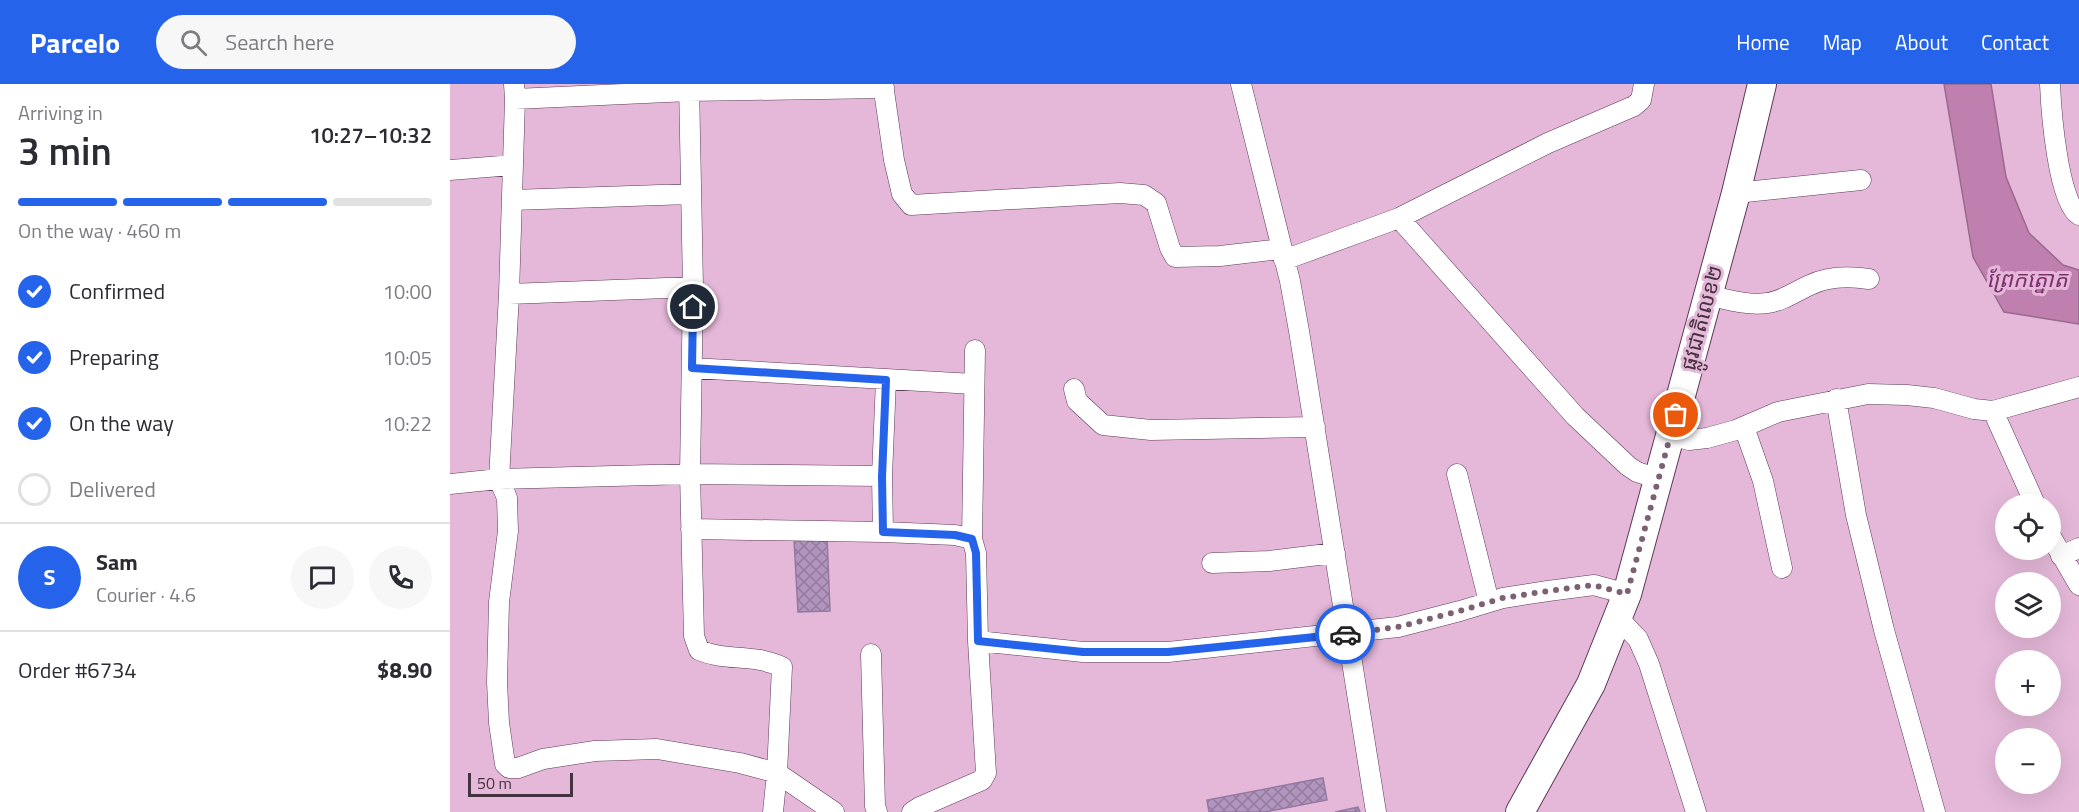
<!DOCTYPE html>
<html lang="en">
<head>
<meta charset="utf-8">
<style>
  :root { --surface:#fff; --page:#f7f7f7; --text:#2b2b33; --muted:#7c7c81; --line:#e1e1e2; --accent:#2563eb }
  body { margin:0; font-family:"Titillium Web","Noto Sans Khmer",sans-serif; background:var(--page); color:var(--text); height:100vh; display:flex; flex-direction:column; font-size:22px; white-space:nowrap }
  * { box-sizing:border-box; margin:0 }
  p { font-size:20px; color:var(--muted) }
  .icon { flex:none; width:33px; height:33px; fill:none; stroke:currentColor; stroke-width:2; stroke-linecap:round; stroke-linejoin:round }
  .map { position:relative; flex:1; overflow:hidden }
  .side { display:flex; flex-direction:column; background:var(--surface); width:450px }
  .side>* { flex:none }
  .tools { position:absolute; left:1545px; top:410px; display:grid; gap:12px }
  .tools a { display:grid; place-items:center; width:66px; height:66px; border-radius:50%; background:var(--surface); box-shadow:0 6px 24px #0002; font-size:30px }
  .scale { position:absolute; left:18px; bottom:15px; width:105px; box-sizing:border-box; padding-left:6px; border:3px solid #44323f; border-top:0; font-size:16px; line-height:21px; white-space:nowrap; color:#44323f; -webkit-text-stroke:4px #e5b8d9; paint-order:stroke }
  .pin { position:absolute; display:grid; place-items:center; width:51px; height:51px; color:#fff; margin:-26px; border:3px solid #fff; border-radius:50%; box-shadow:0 2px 6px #0007 }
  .courier { position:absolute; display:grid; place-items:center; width:60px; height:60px; margin:-30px; border:4px solid #2563eb; border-radius:50%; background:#fff; color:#222; box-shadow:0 2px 8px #0007 }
  .overview em { font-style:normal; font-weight:600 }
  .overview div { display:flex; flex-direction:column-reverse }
  .overview { display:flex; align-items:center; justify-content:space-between; height:102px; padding:0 18px }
  h1 { font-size:39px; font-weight:600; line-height:45px }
  .bar { display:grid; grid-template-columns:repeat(4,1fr); gap:9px 6px; align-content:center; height:72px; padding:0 18px }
  .bar i { height:8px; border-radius:4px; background:var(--line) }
  .bar .on { background:var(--accent) }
  .bar p { grid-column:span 4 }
  .line { display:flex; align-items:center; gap:15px; padding:0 18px; border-top:2px solid var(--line) }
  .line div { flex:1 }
  .round { display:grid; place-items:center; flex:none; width:63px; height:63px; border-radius:32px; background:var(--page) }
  ol { padding:0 18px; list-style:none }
  li { display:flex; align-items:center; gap:18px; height:66px }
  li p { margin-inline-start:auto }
  li .icon { padding:6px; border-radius:50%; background:var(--accent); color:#fff; stroke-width:4 }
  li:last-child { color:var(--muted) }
  li i { width:33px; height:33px; border:3px solid var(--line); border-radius:50% }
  header { display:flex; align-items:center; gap:36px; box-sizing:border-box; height:84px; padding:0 30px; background:var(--accent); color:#fff }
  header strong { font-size:28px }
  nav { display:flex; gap:33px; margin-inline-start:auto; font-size:21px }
  .search { width:420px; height:54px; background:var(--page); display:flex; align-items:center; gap:15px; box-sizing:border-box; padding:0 21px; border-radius:33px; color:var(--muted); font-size:22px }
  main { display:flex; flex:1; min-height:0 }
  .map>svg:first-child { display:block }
  .water { fill:#bf80b0; stroke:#9a698e; stroke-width:1.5 }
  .building { fill:url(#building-cross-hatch); stroke:#9578a1; stroke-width:1.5 }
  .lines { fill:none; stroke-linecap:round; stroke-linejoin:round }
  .minor-casing { stroke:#5e3956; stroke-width:21 }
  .highway-casing { stroke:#5e3956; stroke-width:30 }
  .minor { stroke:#fff; stroke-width:20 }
  .highway { stroke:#fff; stroke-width:28 }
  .done { stroke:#7c6175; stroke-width:6; stroke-dasharray:0 10.8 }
  .route { stroke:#2563eb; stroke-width:8 }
  .labels { text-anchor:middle; stroke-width:6; stroke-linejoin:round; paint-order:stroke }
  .street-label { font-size:21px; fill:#44323f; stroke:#e5b8d9 }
  .water-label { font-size:22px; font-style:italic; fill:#7d306e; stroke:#e5b8d9 }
</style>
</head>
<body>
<header>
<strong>Parcelo</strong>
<div class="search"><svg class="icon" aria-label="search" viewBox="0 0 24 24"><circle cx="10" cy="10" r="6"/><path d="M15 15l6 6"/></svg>Search here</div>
<nav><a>Home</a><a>Map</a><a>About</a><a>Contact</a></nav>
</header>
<main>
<section class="side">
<div class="overview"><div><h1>3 min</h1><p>Arriving in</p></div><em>10:27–10:32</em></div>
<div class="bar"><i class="on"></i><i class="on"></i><i class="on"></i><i></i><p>On the way · 460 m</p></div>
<ol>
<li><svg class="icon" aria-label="check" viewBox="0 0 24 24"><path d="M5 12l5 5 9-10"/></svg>Confirmed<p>10:00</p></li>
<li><svg class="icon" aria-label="check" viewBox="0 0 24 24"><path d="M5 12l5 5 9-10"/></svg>Preparing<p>10:05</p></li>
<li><svg class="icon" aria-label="check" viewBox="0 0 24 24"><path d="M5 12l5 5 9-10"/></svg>On the way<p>10:22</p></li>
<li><i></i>Delivered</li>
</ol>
<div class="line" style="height:108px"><b class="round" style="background:var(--accent);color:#fff">S</b><div><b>Sam</b><p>Courier · 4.6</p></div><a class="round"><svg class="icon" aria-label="chat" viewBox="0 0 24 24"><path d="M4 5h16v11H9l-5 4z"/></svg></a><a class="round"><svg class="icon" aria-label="phone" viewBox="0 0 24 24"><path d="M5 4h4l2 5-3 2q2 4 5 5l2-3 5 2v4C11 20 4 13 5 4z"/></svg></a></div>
<div class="line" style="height:78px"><div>Order #6734</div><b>$8.90</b></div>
</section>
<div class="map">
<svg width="1629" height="728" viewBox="0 0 1629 728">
  <defs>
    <pattern id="building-cross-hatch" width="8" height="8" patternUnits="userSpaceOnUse" patternTransform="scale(1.5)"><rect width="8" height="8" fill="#b295bf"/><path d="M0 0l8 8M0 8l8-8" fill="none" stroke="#927a9d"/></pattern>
  </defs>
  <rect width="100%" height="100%" fill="#e5b8d9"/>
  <path class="water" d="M1494,0H1541L1556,93L1579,149L1613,181L1629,186V240L1554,228L1523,173Z"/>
  <path class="building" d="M377,452L380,527L348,528L344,455Z
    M873,694L877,716L815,728H759L757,716Z
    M908,723L910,728H885Z"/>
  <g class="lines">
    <g class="minor-casing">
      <path id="minor" d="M64,0L65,15L59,210L49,395L57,414L58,447L49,518L47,598L49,639L55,680L59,684H68L93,675L145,667L207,665L290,679L327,689L384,728
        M239,0L243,203L240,390L244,552L249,566C276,578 303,569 332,583L327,689L323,728
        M433,0L444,76L452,110L461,121L670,109L694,111L706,119L720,164L725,173L770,172L831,165
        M791,0L840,197L849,247L926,728
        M1600,0C1601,25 1608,119 1629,131
        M65,15L239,7L434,4
        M0,86L63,81
        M1286,109L1411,96
        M62,116L240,110
        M949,134L1125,332L1178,382L1187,388L1209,395
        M834,176L949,134L1098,59L1184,22L1191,16L1194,0
        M59,210L243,203
        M1257,211C1276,215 1297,222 1317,219C1333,217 1346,207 1360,201C1378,192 1399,192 1419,195
        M242,284L524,300
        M624,305L627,317L653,341L701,346L865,343
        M1386,315L1406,431L1434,546L1485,728
        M1543,327L1585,420
        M1294,343L1313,397L1332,484
        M1221,351L1239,356L1257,354L1286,346L1328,328L1418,310L1457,311L1484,314L1524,325L1543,327L1629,303
        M1007,390L1039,518
        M0,400L49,395L240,390L432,392
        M241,445L433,448L505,451L522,455
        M433,448L432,392L436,296
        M1600,451L1629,501
        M1611,472L1629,464
        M762,479L819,477L885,469
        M1168,534L1188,555L1199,580L1246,728
        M528,557L633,568H718L948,543L1010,527L1053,514L1098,507L1144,501L1177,510
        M421,570L425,722L427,728
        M462,728L470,723L532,696L536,689L528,557L526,469L522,455L525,266"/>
    </g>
    <g class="highway-casing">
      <path id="highway" d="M1070,728L1141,600L1177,510L1286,109L1312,0"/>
    </g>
    <use href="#minor" class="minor"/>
    <use href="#highway" class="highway"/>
  </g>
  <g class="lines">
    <path class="done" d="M895,550L948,543L1010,527L1053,514L1098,507L1143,501L1177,510L1226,331"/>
    <path class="route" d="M243,223L242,284L436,296L432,393L433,448L505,451L522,455L526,469L528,557L633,568H718L895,550"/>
  </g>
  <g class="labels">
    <g class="street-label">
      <text transform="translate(1252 234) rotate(-75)" y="7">ផ្លូវជាតិលេខ២</text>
    </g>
    <g class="water-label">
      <text x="1577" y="203">ព្រែកត្នោត</text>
    </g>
  </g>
</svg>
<div class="tools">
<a><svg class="icon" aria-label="locate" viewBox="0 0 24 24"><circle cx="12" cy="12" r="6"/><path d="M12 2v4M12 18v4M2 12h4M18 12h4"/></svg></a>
<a><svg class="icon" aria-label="layers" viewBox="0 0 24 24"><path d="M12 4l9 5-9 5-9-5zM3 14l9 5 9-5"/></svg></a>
<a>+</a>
<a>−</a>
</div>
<div class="scale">50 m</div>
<div class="pin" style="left:1226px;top:331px;background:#ea580c"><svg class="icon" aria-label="bag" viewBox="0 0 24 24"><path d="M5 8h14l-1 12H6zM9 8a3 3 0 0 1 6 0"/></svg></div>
<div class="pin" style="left:243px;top:223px;background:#1f2937"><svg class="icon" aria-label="home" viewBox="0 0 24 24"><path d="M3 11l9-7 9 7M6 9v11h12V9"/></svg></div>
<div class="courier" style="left:895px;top:550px"><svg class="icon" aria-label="car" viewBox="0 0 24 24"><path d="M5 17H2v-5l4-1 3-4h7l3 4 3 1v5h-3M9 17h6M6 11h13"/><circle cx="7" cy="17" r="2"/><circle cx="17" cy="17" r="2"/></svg></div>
</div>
</main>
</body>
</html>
